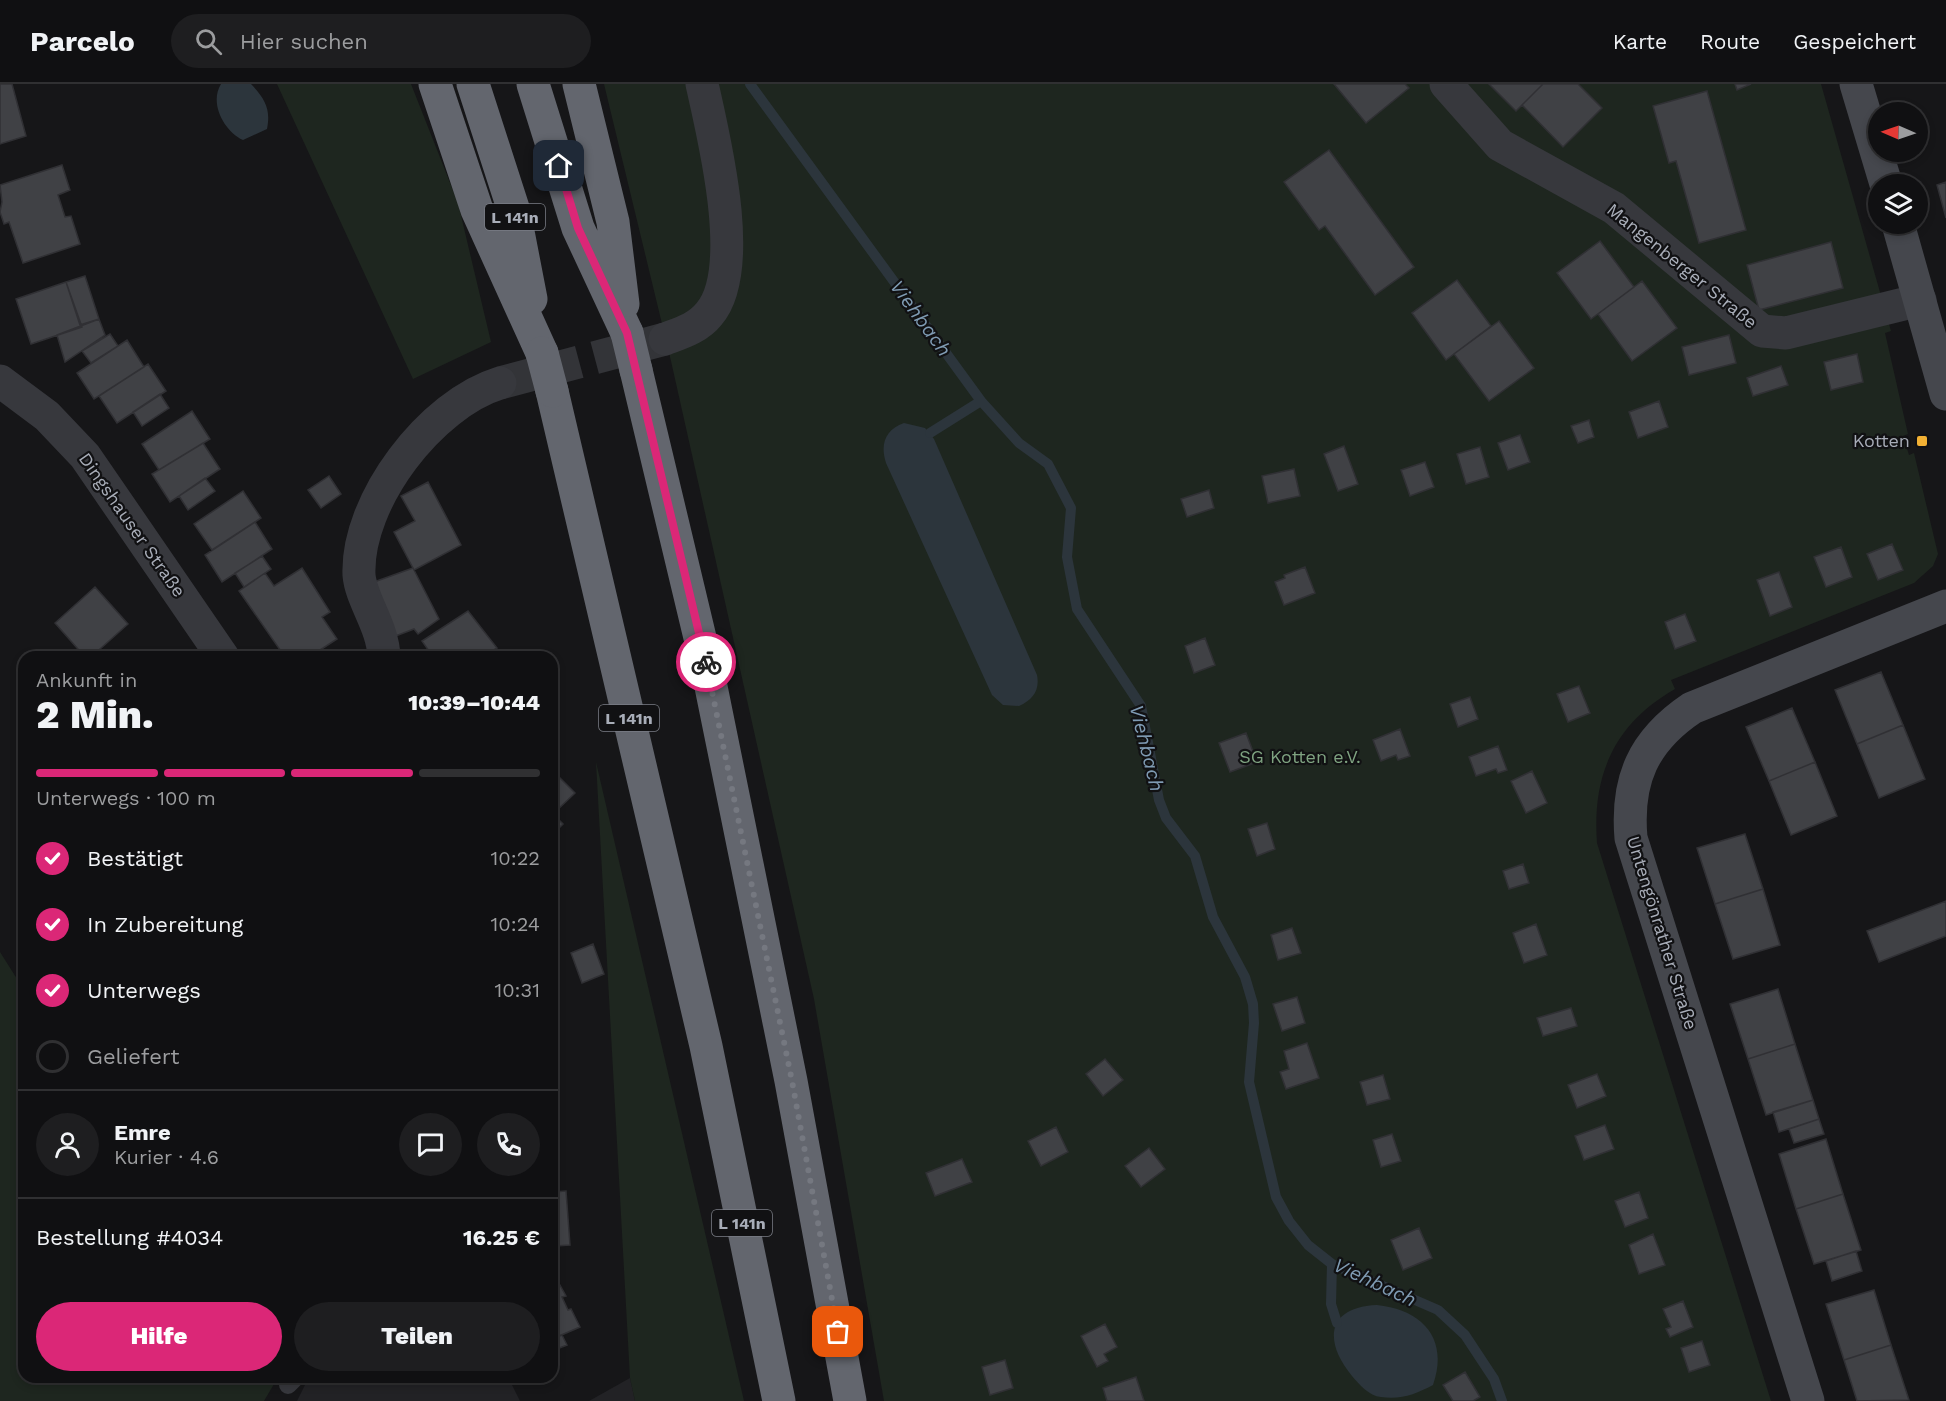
<!DOCTYPE html>
<html lang="de">
<head>
<meta charset="utf-8">
<style>
  :root { --surface:#101012; --page:#1e1e20; --text:#f1f3f6; --muted:#9c9d9f; --line:#303032; --accent:#db2777 }
  body { margin:0; font-family:"Work Sans",sans-serif; background:var(--page); color:var(--text); height:100vh; display:flex; flex-direction:column; font-size:22px; white-space:nowrap }
  * { box-sizing:border-box; margin:0 }
  p { font-size:20px; color:var(--muted) }
  .icon { flex:none; width:33px; height:33px; fill:none; stroke:currentColor; stroke-width:2; stroke-linecap:round; stroke-linejoin:round }
  .map { position:relative; flex:1; overflow:hidden }
  .panel { position:absolute; left:18px; top:567px; width:540px; height:732px; display:flex; flex-direction:column; background:var(--surface); border-radius:18px; box-shadow:0 3px 9px #0003,0 0 0 2px var(--line) }
  .panel>* { flex:none }
  .needle { width:39px; rotate:272deg }
  .fabs { position:absolute; left:1868px; top:18px; display:grid; gap:12px }
  .fabs a { display:grid; place-items:center; width:60px; height:60px; border-radius:50%; background:var(--surface); box-shadow:0 3px 9px #0003,0 0 0 2px var(--line); font-size:30px }
  .pin { position:absolute; display:grid; place-items:center; width:51px; height:51px; color:#fff; margin:-26px; border-radius:12px; box-shadow:0 3px 9px #0006 }
  .courier { position:absolute; display:grid; place-items:center; width:60px; height:60px; margin:-30px; border:4px solid #db2777; border-radius:50%; background:#fff; color:#222; box-shadow:0 2px 8px #0007 }
  .summary em { font-style:normal; font-weight:800 }
  .summary div { display:flex; flex-direction:column-reverse }
  .summary { display:flex; align-items:center; justify-content:space-between; height:102px; padding:0 18px }
  h1 { font-size:39px; font-weight:800; line-height:45px }
  .bar { display:grid; grid-template-columns:repeat(4,1fr); gap:9px 6px; align-content:center; height:72px; padding:0 18px }
  .bar i { height:8px; border-radius:4px; background:var(--line) }
  .bar .current { background:var(--accent) }
  .bar p { grid-column:span 4 }
  .line { display:flex; align-items:center; gap:15px; padding:0 18px; border-top:2px solid var(--line) }
  .line div { flex:1 }
  .round { display:grid; place-items:center; flex:none; width:63px; height:63px; border-radius:32px; background:var(--page) }
  ol { padding:0 18px; list-style:none }
  li { display:flex; align-items:center; gap:18px; height:66px }
  li p { margin-inline-start:auto }
  li .icon { padding:6px; border-radius:50%; background:var(--accent); color:#fff; stroke-width:4 }
  li:last-child { color:var(--muted) }
  li i { width:33px; height:33px; border:3px solid var(--line); border-radius:50% }
  .cta { display:flex; gap:12px; margin-top:auto; padding:12px 18px }
  .cta a { flex:1; height:69px; border-radius:36px; background:var(--accent); color:#fff; font-size:24px; font-weight:800; line-height:69px; text-align:center }
  .cta a+a { background:var(--page); color:var(--text) }
  header { display:flex; align-items:center; gap:36px; box-sizing:border-box; height:84px; padding:0 30px; background:var(--surface); border-bottom:2px solid var(--line) }
  header strong { font-size:28px }
  nav { display:flex; gap:33px; margin-inline-start:auto; font-size:21px }
  .search { width:420px; height:54px; background:var(--page); display:flex; align-items:center; gap:15px; box-sizing:border-box; padding:0 21px; border-radius:33px; color:var(--muted); font-size:22px }
  .map>svg:first-child { display:block }
  .built { fill:#222225 }
  .green { fill:#1e261f }
  .water { fill:#2c353c }
  .lines { fill:none; stroke-linecap:round; stroke-linejoin:round }
  .stream { stroke:#2c353c; stroke-width:10 }
  .building { fill:#404145; stroke:#303034; stroke-width:1.5 }
  .street-tunnel { stroke:#333438; stroke-width:33; stroke-dasharray:33 16; stroke-linecap:butt }
  .lane { stroke:#37383d; stroke-width:18 }
  .street { stroke:#37383d; stroke-width:33 }
  .secondary { stroke:#45474d; stroke-width:33 }
  .highway { stroke:#63666e; stroke-width:33 }
  .highway-bridge { stroke:#63666e; stroke-width:33 }
  .done { stroke:#757880; stroke-width:6; stroke-dasharray:0 10.8 }
  .route { stroke:#db2777; stroke-width:8 }
  .poi-dot { fill:#f2b134; stroke:#111113; stroke-width:2 }
  .labels { text-anchor:middle; stroke-width:4.5; stroke-linejoin:round; paint-order:stroke }
  .shield { fill:#111113; stroke:#7b7e86; stroke-width:1.5 }
  .shield-label { font-size:16px; font-weight:bold; fill:#a8adb8 }
  .street-label { font-size:18px; fill:#a8adb8; stroke:#111113 }
  .poi-label { font-size:18px; fill:#a8adb8; stroke:#111113; text-anchor:end }
  .park-label { font-size:18px; fill:#7fa381; stroke:#111113 }
  .water-label { font-size:20px; font-style:italic; fill:#7f9bb3; stroke:#111113 }
</style>
</head>
<body>
<header>
<strong>Parcelo</strong>
<div class="search"><svg class="icon" aria-label="search" viewBox="0 0 24 24"><circle cx="10" cy="10" r="6"/><path d="M15 15l6 6"/></svg>Hier suchen</div>
<nav><a>Karte</a><a>Route</a><a>Gespeichert</a></nav>
</header>
<div class="map">
<svg width="1946" height="1317" viewBox="0 0 1946 1317">
  <rect width="100%" height="100%" fill="#161618"/>
  <path class="built" d="M309,1293H508L520,1317H297Z
    M630,1294L635,1317H589Z"/>
  <path class="green" d="M277,0H411L458,119L491,258L413,295Z
    M604,0H1821L1891,247L1885,249L1908,350L1903,352L1909,371L1914,369L1938,470L1933,482L1914,499L1671,596L1675,605C1614,640 1592,691 1597,759L1771,1317H884L814,915L671,277Z
    M596,678L744,1317H635L630,1294Z
    M0,868L24,906V1293H270L274,1300L264,1317H0Z"/>
  <path class="water" d="M221,0H251C265,15 271,25 267,45L243,56C224,47 209,19 221,0Z
    M904,339L925,344L934,355L1037,591C1040,606 1033,616 1019,622L1003,621L992,611L886,379C880,360 885,346 904,339Z
    M1377,1221C1423,1226 1449,1255 1433,1301C1416,1310 1401,1316 1381,1313C1369,1312 1359,1300 1352,1292C1323,1257 1327,1223 1377,1221Z"/>
  <g class="lines">
    <path class="stream" d="M750,0L981,317L1019,359L1048,380L1071,424L1067,473L1077,525L1141,622L1159,716L1166,734L1195,772L1213,833L1245,893L1253,920L1254,939L1249,998L1276,1113L1289,1137L1308,1161L1332,1180L1438,1226L1465,1251L1494,1295L1502,1317
      M930,349L981,317
      M1332,1180L1331,1220L1337,1239"/>
  </g>
  <path class="building" d="M0,0H12L26,52L0,60Z
    M1334,0H1405L1409,4L1366,39Z
    M1489,0H1543L1516,27Z
    M1543,0H1578L1602,24L1563,63L1522,21Z
    M1735,0H1751L1737,6Z
    M1707,7L1746,146L1699,159L1676,77L1669,79L1653,22Z
    M1329,66L1414,183L1375,211L1325,142L1319,146L1284,98Z
    M62,81L70,106L58,111L65,133L71,132L80,160L23,179L9,138L4,140L0,128L2,118L0,101Z
    M1946,98V134L1937,101Z
    M1600,157L1634,203L1591,235L1557,189Z
    M1831,158L1843,204L1759,226L1747,181Z
    M85,192L99,235L80,241L66,198Z
    M1457,196L1491,242L1446,276L1412,229Z
    M1642,197L1677,244L1632,277L1598,230Z
    M66,198L82,243L31,260L16,215Z
    M99,235L105,251L65,278L57,251Z
    M1499,237L1534,284L1489,317L1454,270Z
    M110,250L118,262L91,279L82,267Z
    M1729,251L1736,279L1689,291L1682,263Z
    M127,256L144,283L94,315L77,289Z
    M1857,270L1863,298L1831,306L1824,278Z
    M148,280L166,307L117,339L99,312Z
    M1781,282L1788,301L1753,312L1747,294Z
    M160,310L169,324L142,342L133,328Z
    M1659,317L1668,343L1638,354L1629,328Z
    M192,327L210,355L159,386L142,360Z
    M1589,336L1594,353L1578,359L1571,342Z
    M1520,351L1530,378L1508,386L1498,359Z
    M203,359L220,385L170,418L152,390Z
    M1344,362L1358,400L1338,407L1324,370Z
    M1480,363L1489,393L1466,400L1457,370Z
    M1425,378L1434,403L1410,412L1401,386Z
    M1294,385L1300,412L1268,419L1262,392Z
    M329,392L341,410L321,424L308,406Z
    M205,394L215,407L188,426L179,412Z
    M428,398L461,461L414,486L394,448L415,437L401,412Z
    M1209,406L1214,424L1187,433L1181,415Z
    M243,407L261,434L212,466L194,440Z
    M255,438L272,465L222,498L205,471Z
    M1892,460L1903,486L1878,496L1867,470Z
    M1841,463L1852,493L1826,503L1814,473Z
    M262,472L271,485L244,503L235,489Z
    M1305,483L1315,509L1284,521L1275,498L1285,494L1284,491Z
    M302,484L330,528L322,533L337,555L317,568L321,573H285L239,507L265,489L274,502Z
    M413,484L439,535L418,550L414,545L393,553L374,498Z
    M1779,488L1792,523L1770,532L1757,496Z
    M95,503L128,540L91,573H85L55,539Z
    M468,527L497,564L483,573H433L422,557Z
    M1685,530L1696,557L1675,565L1665,538Z
    M1205,554L1215,581L1194,589L1185,562Z
    M1881,588L1903,641L1857,660L1835,606Z
    M1579,602L1590,629L1568,638L1557,610Z
    M1470,613L1478,635L1458,643L1450,620Z
    M1792,624L1815,678L1769,697L1746,643Z
    M1903,641L1925,695L1879,714L1857,660Z
    M1400,645L1410,672L1398,676L1396,671L1381,677L1373,656Z
    M1246,649L1257,678L1230,688L1219,659Z
    M1498,662L1507,686L1498,689L1496,685L1476,692L1469,673Z
    M1815,678L1837,732L1791,751L1769,697Z
    M552,686L575,709L553,730L563,740L552,751Z
    M1532,687L1547,719L1526,729L1511,697Z
    M1267,739L1275,765L1257,772L1248,745Z
    M1745,750L1763,805L1715,820L1697,764Z
    M1523,780L1529,799L1509,805L1503,787Z
    M1763,805L1780,861L1733,875L1715,820Z
    M1946,817V852L1879,878L1867,847Z
    M1536,840L1547,871L1524,879L1513,849Z
    M1292,844L1301,869L1278,876L1271,851Z
    M593,860L604,890L582,899L571,869Z
    M1778,905L1795,960L1748,975L1730,920Z
    M1297,913L1305,939L1282,947L1273,920Z
    M1571,924L1577,942L1543,952L1537,934Z
    M1307,959L1319,994L1286,1005L1280,988L1289,985L1284,967Z
    M1795,960L1813,1016L1766,1031L1748,975Z
    M1105,975L1123,996L1103,1012L1086,990Z
    M1597,990L1606,1012L1577,1024L1568,1001Z
    M1383,991L1390,1015L1367,1021L1360,998Z
    M1813,1016L1819,1035L1779,1048L1773,1028Z
    M1819,1035L1824,1050L1794,1059L1789,1045Z
    M1605,1041L1614,1065L1584,1076L1575,1052Z
    M1056,1043L1068,1068L1041,1082L1028,1057Z
    M1392,1050L1401,1077L1381,1083L1373,1056Z
    M1826,1055L1843,1110L1796,1125L1779,1070Z
    M1149,1064L1165,1085L1141,1103L1125,1082Z
    M962,1075L972,1098L935,1112L926,1089Z
    M552,1092H555V1107L552,1108Z
    M566,1107L570,1161L556,1162L553,1108Z
    M552,1108L555,1141H552Z
    M1639,1108L1648,1134L1625,1143L1615,1117Z
    M1843,1110L1861,1166L1814,1180L1796,1125Z
    M552,1141H555L556,1161H552Z
    M1419,1144L1432,1174L1403,1186L1391,1156Z
    M1653,1150L1665,1181L1639,1190L1629,1161Z
    M1856,1167L1862,1187L1832,1197L1826,1177Z
    M556,1194L566,1212L562,1213L568,1226L571,1225L580,1243L552,1255V1196Z
    M1874,1206L1891,1261L1844,1276L1826,1220Z
    M1683,1217L1693,1243L1670,1253L1666,1245L1671,1243L1663,1225Z
    M1105,1240L1117,1263L1104,1270L1108,1277L1097,1283L1081,1252Z
    M562,1251L567,1261L552,1267V1255Z
    M1702,1257L1710,1281L1689,1288L1681,1264Z
    M1891,1261L1909,1316L1857,1317L1844,1276Z
    M1005,1276L1013,1304L990,1311L982,1283Z
    M1465,1288L1480,1313L1473,1317H1453L1443,1301Z
    M1136,1293L1144,1317H1107L1103,1304Z"/>
  <g class="lines">
    <path class="street-tunnel" d="M500,299L665,255"/>
    <path class="lane" d="M288,1301L296,1293"/>
    <path class="street" d="M1446,0L1500,61L1614,124L1762,247L1786,249L1920,216
      M665,255C681,249 698,244 709,230C747,186 714,54 702,0
      M0,297L47,332L85,372L223,573
      M384,573C383,542 361,516 359,491C356,417 431,320 500,299"/>
    <path class="secondary" d="M1856,0L1886,100
      M1898,140L1946,310
      M1808,1317L1631,754C1626,696 1643,657 1692,624L1946,522"/>
    <path class="highway" d="M435,0L477,126L542,269
      M473,0L514,127L531,215
      M533,0L578,144L627,249
      M579,0L613,138L623,220
      M636,286L707,583L791,997L850,1317
      M552,307L706,962L779,1317"/>
    <path class="highway-bridge" d="M627,249L636,286
      M542,269L552,307"/>
  </g>
  <g class="lines">
    <path class="done" d="M706,578L792,997L838,1248"/>
    <path class="route" d="M559,82L578,144L627,249L706,578"/>
  </g>
  <rect class="poi-dot" x="1916" y="351" width="12" height="12" rx="3"/>
  <g class="labels">
    <g class="shield">
      <rect x="485" y="120" width="60" height="26" rx="4.5"/>
      <rect x="599" y="621" width="60" height="26" rx="4.5"/>
      <rect x="712" y="1126" width="60" height="26" rx="4.5"/>
    </g>
    <g class="shield-label">
      <text x="515" y="139">L 141n</text>
      <text x="629" y="640">L 141n</text>
      <text x="742" y="1145">L 141n</text>
    </g>
    <g class="street-label">
      <text transform="translate(1682 182) rotate(39)" y="6">Mangenberger Straße</text>
      <text transform="translate(132 441) rotate(55)" y="6">Dingshauser Straße</text>
      <text transform="translate(1662 849) rotate(73)" y="6">Untengönrather Straße</text>
    </g>
    <g class="poi-label">
      <text x="1910" y="363">Kotten</text>
    </g>
    <g class="park-label">
      <text x="1300" y="679">SG Kotten e.V.</text>
    </g>
    <g class="water-label">
      <text transform="translate(921 234) rotate(54)" y="7">Viehbach</text>
      <text transform="translate(1147 664) rotate(76)" y="7">Viehbach</text>
      <text transform="translate(1375 1198) rotate(25)" y="7">Viehbach</text>
    </g>
  </g>
</svg>
<div class="fabs">
<a><svg class="needle" viewBox="-14 -14 28 28"><path d="M0-13l5 13h-10z" fill="#e53935"/><path d="M0 13l5-13h-10z" fill="#9c9d9f"/></svg></a>
<a><svg class="icon" aria-label="layers" viewBox="0 0 24 24"><path d="M12 4l9 5-9 5-9-5zM3 14l9 5 9-5"/></svg></a>
</div>
<div class="pin" style="left:838px;top:1248px;background:#ea580c"><svg class="icon" aria-label="bag" viewBox="0 0 24 24"><path d="M5 8h14l-1 12H6zM9 8a3 3 0 0 1 6 0"/></svg></div>
<div class="pin" style="left:559px;top:82px;background:#1f2937"><svg class="icon" aria-label="home" viewBox="0 0 24 24"><path d="M3 11l9-7 9 7M6 9v11h12V9"/></svg></div>
<div class="courier" style="left:706px;top:578px"><svg class="icon" aria-label="bike" viewBox="0 0 24 24"><circle cx="6" cy="16" r="4"/><circle cx="18" cy="16" r="4"/><path d="M6 16l4-8h5l3 8M10 8l3 8H6M13 5h3"/></svg></div>
<section class="panel">
<div class="summary"><div><h1>2 Min.</h1><p>Ankunft in</p></div><em>10:39–10:44</em></div>
<div class="bar"><i class="current"></i><i class="current"></i><i class="current"></i><i></i><p>Unterwegs · 100 m</p></div>
<ol>
<li><svg class="icon" aria-label="check" viewBox="0 0 24 24"><path d="M5 12l5 5 9-10"/></svg>Bestätigt<p>10:22</p></li>
<li><svg class="icon" aria-label="check" viewBox="0 0 24 24"><path d="M5 12l5 5 9-10"/></svg>In Zubereitung<p>10:24</p></li>
<li><svg class="icon" aria-label="check" viewBox="0 0 24 24"><path d="M5 12l5 5 9-10"/></svg>Unterwegs<p>10:31</p></li>
<li><i></i>Geliefert</li>
</ol>
<div class="line" style="height:108px"><a class="round"><svg class="icon" aria-label="person" viewBox="0 0 24 24"><circle cx="12" cy="8" r="4"/><path d="M4 21q1-7 8-7t8 7"/></svg></a><div><b>Emre</b><p>Kurier · 4.6</p></div><a class="round"><svg class="icon" aria-label="chat" viewBox="0 0 24 24"><path d="M4 5h16v11H9l-5 4z"/></svg></a><a class="round"><svg class="icon" aria-label="phone" viewBox="0 0 24 24"><path d="M5 4h4l2 5-3 2q2 4 5 5l2-3 5 2v4C11 20 4 13 5 4z"/></svg></a></div>
<div class="line" style="height:78px"><div>Bestellung #4034</div><b>16.25 €</b></div>
<div class="cta"><a>Hilfe</a><a>Teilen</a></div>
</section>
</div>
</body>
</html>
